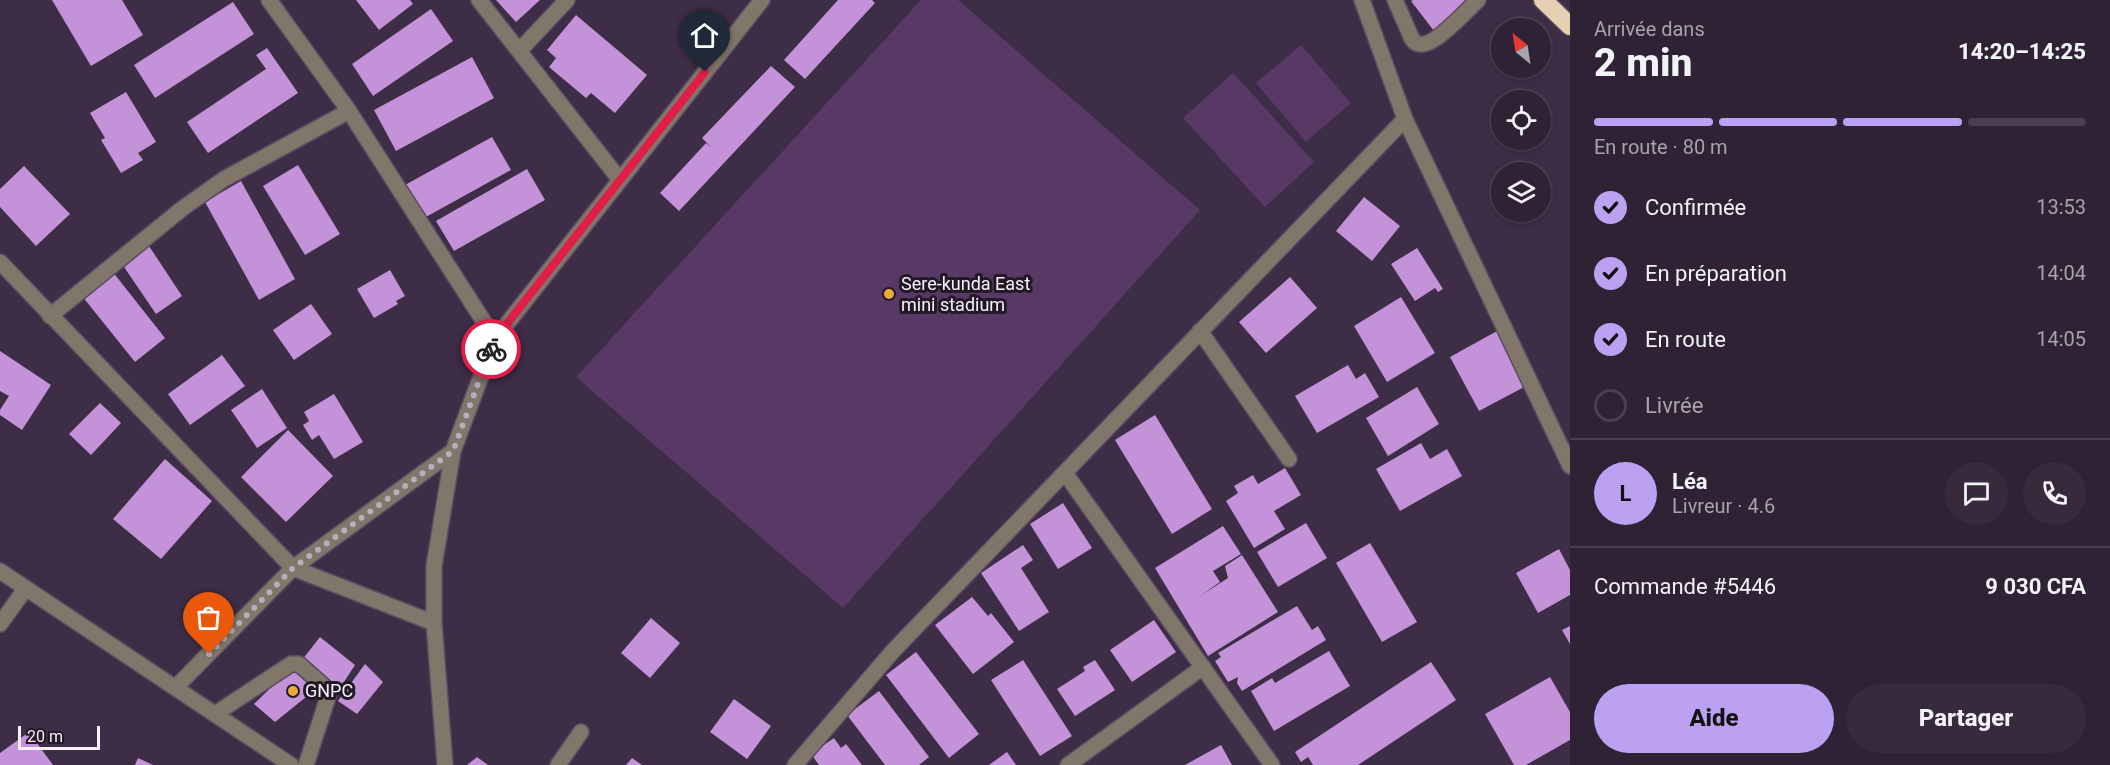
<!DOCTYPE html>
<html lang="fr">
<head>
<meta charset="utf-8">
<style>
  :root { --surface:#2e2234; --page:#362a3c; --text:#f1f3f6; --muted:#a7a4ac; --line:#493f4f; --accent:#bca0f2 }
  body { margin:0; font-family:Roboto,sans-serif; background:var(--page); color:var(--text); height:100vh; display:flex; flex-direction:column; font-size:22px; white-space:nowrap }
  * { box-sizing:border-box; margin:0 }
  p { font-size:20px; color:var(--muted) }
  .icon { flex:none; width:33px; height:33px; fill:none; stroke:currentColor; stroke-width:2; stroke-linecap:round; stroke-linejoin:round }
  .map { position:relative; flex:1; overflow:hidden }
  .sheet { display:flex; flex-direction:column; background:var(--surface); width:540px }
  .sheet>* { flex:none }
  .needle { width:39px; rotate:330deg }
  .controls { position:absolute; left:1491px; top:18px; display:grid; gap:12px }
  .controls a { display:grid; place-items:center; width:60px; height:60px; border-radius:50%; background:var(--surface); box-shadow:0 3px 9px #0003,0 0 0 2px var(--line); font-size:30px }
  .scale { position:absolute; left:18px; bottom:15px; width:82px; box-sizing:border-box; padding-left:6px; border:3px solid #f9f0fd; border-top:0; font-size:16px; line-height:21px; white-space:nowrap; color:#f9f0fd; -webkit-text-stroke:4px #211924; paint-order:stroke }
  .pin { position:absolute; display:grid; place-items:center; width:51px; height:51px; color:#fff; margin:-62px -26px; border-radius:50% 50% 50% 0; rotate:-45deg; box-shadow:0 0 6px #0007 }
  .pin .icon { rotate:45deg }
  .courier { position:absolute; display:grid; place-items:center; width:60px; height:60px; margin:-30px; border:4px solid #e11d48; border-radius:50%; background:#fff; color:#222; box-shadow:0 2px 8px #0007 }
  .head em { font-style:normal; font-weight:800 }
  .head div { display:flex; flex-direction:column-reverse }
  .head { display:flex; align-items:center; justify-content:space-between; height:102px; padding:0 24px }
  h1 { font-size:39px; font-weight:800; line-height:45px }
  .bar { display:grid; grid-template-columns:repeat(4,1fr); gap:9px 6px; align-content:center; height:72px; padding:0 24px }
  .bar i { height:8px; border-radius:4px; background:var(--line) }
  .bar .active { background:var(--accent) }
  .bar p { grid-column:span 4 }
  .line { display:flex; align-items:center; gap:15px; padding:0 24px; border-top:2px solid var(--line) }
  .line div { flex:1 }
  .round { display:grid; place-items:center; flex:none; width:63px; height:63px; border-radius:32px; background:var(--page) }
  ol { padding:0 24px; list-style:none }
  li { display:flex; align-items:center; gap:18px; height:66px }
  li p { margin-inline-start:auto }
  li .icon { padding:6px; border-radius:50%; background:var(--accent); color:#111; stroke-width:4 }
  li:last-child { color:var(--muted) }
  li i { width:33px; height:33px; border:3px solid var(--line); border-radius:50% }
  .primary-button { display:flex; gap:12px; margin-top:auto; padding:12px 24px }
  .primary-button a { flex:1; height:69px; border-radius:36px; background:var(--accent); color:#111; font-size:24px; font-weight:800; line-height:69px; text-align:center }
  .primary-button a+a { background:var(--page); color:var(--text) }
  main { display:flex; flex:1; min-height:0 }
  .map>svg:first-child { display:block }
  .green { fill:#583965 }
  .building { fill:#c392d8 }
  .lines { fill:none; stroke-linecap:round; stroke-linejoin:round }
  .minor-casing { stroke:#5c4c63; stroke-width:18 }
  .highway-casing { stroke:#5c4c63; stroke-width:21 }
  .minor { stroke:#80766a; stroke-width:15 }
  .highway { stroke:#e7d0b1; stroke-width:18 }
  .done { stroke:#b8acbd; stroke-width:6; stroke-dasharray:0 10.8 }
  .route { stroke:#e11d48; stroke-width:8 }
  .poi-dot { fill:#eca93b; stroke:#211924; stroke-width:2 }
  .labels { text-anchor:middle; stroke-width:6; stroke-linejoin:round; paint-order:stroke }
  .poi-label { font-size:18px; fill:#f9f0fd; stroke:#211924; text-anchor:start }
</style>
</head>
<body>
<main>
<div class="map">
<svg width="1570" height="765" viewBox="0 0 1570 765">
  <rect width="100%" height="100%" fill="#3e2d46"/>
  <path class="green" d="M921,0H958L1200,210L843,608L576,377Z
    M1301,45L1351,103L1306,142L1256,83Z
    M1233,73L1314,162L1265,207L1183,118Z"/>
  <path class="building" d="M52,0H122L143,35L91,66Z
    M356,0H410L413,4L379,30Z
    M496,0H540L516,22Z
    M838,0H872L875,3L805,79L784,60Z
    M1413,0H1476L1434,31L1411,1Z
    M233,2L254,34L155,98L134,65Z
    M431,9L453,41L373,96L352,64Z
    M576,15L647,75L615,113L591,93L586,98L549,67L556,58L547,50Z
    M267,48L298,93L208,153L187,122L266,69L256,55Z
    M472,57L494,98L396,151L374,110Z
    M771,66L795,87L679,211L660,193L706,143L712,148L702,138Z
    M126,92L156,142L138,153L143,160L121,173L101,140L105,138L90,113Z
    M492,137L511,170L424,218L405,185Z
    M298,165L340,234L305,255L263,186Z
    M24,166L70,214L36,246L0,207V189Z
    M527,169L545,200L454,251L436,221Z
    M241,181L295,279L259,300L205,202Z
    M1364,197L1400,226L1372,261L1336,231Z
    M149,246L182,296L156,314L122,264Z
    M1417,248L1443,289L1438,292L1435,288L1415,301L1391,264Z
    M390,270L405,296L396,301L398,304L374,318L357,289Z
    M112,271L165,338L135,362L82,296Z
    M1290,277L1317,308L1266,353L1239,322Z
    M1401,297L1435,353L1387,382L1354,326Z
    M311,304L332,334L294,360L273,330Z
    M1497,331L1526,386L1479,411L1450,357Z
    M0,351L51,385L22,430L0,415V410L9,396L0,391Z
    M222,355L245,386L190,425L168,394Z
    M1348,365L1356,379L1365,373L1379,397L1317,433L1295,396Z
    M1417,387L1439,424L1388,456L1366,418Z
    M262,389L287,428L257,448L231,410Z
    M334,394L363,442L334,459L319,435L312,440L303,425L309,421L304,412Z
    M100,403L121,423L91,455L69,434Z
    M1155,415L1212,509L1172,534L1115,440Z
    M288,430L333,476L286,522L241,477Z
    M1421,443L1430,459L1447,449L1462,476L1400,511L1376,469Z
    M165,459L212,501L161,559L113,519Z
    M1285,468L1301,495L1274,511L1285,529L1254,548L1226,501L1238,493L1234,486L1253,475L1258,484Z
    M1063,503L1092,548L1058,569L1030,524Z
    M1306,523L1327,558L1278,587L1257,552Z
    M1223,526L1241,554L1213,571L1220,582L1200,596L1228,578L1225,566L1242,555L1278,612L1208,656L1155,568Z
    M1370,543L1417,622L1382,642L1336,563Z
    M1023,545L1033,560L1021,568L1049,612L1019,631L981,573Z
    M1559,549L1570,570V595L1538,613L1516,573Z
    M972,597L988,616L991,613L1014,642L973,674L935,625Z
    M1297,606L1312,630L1318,626L1326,640L1242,691L1237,683L1238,677L1228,682L1215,661L1221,657L1218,653Z
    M651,618L680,643L650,678L621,653Z
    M1154,620L1176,652L1132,682L1110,650Z
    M1570,626V644L1562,630Z
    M320,637L355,665L340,688L302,660Z
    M1329,651L1350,686L1274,731L1251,691L1272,678L1275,683Z
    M916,652L979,734L949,758L886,675Z
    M1023,660L1072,736L1040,756L991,680Z
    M1095,660L1115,690L1075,716L1057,689L1085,671L1083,667Z
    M1431,662L1456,700L1358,765H1313L1308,757L1301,762L1295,752Z
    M365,664L383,682L357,714L338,701Z
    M293,666L316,689L275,722L254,704Z
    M1550,677L1570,712V740L1526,765H1514L1485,714Z
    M879,691L929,757L919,765H885L847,715Z
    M734,699L771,726L747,759L710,732Z
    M29,732L53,765H0V753Z
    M834,738L841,748L846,744L862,765H819L811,754Z
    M1221,745L1232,765H1185Z
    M1007,752L1016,765H989Z
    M477,757L488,765H467Z
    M138,758L153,765H135Z
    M632,758L642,765H626Z"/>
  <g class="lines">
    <g class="minor-casing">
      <path id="minor" d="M479,0L620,180
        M1362,0L1405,119L1570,466
        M1395,0L1412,39C1415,42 1415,44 1420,44C1434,47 1467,10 1478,0
        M519,51L567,0
        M0,262L293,568L434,623
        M50,316L183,208L224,179L349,111
        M1200,331L1289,459
        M495,339L762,0
        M1065,473L1272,765
        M0,571L291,765
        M0,624L26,588
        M175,688L293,568L453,451L495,339L349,111L269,0
        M215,714L291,664H299L326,688L328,697L306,765
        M445,765L434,623V566L453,451
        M558,765L581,732
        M795,765L893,651L1405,119
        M1068,765L1203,667"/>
    </g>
    <g class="highway-casing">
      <path id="highway" d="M1543,0L1570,26"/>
    </g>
    <use href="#minor" class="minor"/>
    <use href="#highway" class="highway"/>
  </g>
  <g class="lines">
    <path class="done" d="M209,654L293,568L453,451L491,349"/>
    <path class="route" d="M491,349L495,339L705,72"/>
  </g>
  <g class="poi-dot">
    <circle cx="889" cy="294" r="6"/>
    <circle cx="293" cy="691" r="6"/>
  </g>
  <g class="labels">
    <g class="poi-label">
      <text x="901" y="290">Sere-kunda East<tspan x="901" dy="21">mini stadium</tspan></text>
      <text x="305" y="697">GNPC</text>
    </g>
  </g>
</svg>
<div class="controls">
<a><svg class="needle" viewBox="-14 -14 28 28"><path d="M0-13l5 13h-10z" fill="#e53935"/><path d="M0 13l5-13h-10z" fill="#a7a4ac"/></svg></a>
<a><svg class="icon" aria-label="locate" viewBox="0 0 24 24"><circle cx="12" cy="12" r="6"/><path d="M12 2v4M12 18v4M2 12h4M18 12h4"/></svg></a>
<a><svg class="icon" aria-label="layers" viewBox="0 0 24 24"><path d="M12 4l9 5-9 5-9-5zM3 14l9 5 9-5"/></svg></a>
</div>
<div class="scale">20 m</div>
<div class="pin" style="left:209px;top:654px;background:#ea580c"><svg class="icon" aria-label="bag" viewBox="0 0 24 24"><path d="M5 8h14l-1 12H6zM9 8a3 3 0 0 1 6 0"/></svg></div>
<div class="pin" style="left:705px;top:72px;background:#1f2937"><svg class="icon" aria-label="home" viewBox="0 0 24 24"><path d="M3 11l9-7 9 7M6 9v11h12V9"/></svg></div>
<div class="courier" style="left:491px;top:349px"><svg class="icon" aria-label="bike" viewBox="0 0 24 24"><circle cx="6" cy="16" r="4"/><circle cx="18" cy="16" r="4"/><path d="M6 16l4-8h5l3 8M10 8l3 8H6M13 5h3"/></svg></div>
</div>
<section class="sheet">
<div class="head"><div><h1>2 min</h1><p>Arrivée dans</p></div><em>14:20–14:25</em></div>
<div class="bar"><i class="active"></i><i class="active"></i><i class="active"></i><i></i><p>En route · 80 m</p></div>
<ol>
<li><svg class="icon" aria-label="check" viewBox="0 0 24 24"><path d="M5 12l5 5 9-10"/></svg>Confirmée<p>13:53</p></li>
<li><svg class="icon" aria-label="check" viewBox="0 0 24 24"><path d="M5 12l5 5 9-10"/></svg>En préparation<p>14:04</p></li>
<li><svg class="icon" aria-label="check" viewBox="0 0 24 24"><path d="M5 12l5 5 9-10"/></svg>En route<p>14:05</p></li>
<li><i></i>Livrée</li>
</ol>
<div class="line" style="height:108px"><b class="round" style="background:var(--accent);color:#111">L</b><div><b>Léa</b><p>Livreur · 4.6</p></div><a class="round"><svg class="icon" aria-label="chat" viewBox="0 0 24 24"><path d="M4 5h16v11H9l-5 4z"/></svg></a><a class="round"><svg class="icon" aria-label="phone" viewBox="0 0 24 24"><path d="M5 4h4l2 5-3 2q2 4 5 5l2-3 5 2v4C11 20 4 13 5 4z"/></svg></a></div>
<div class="line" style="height:78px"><div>Commande #5446</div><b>9 030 CFA</b></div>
<div class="primary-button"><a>Aide</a><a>Partager</a></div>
</section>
</main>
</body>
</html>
